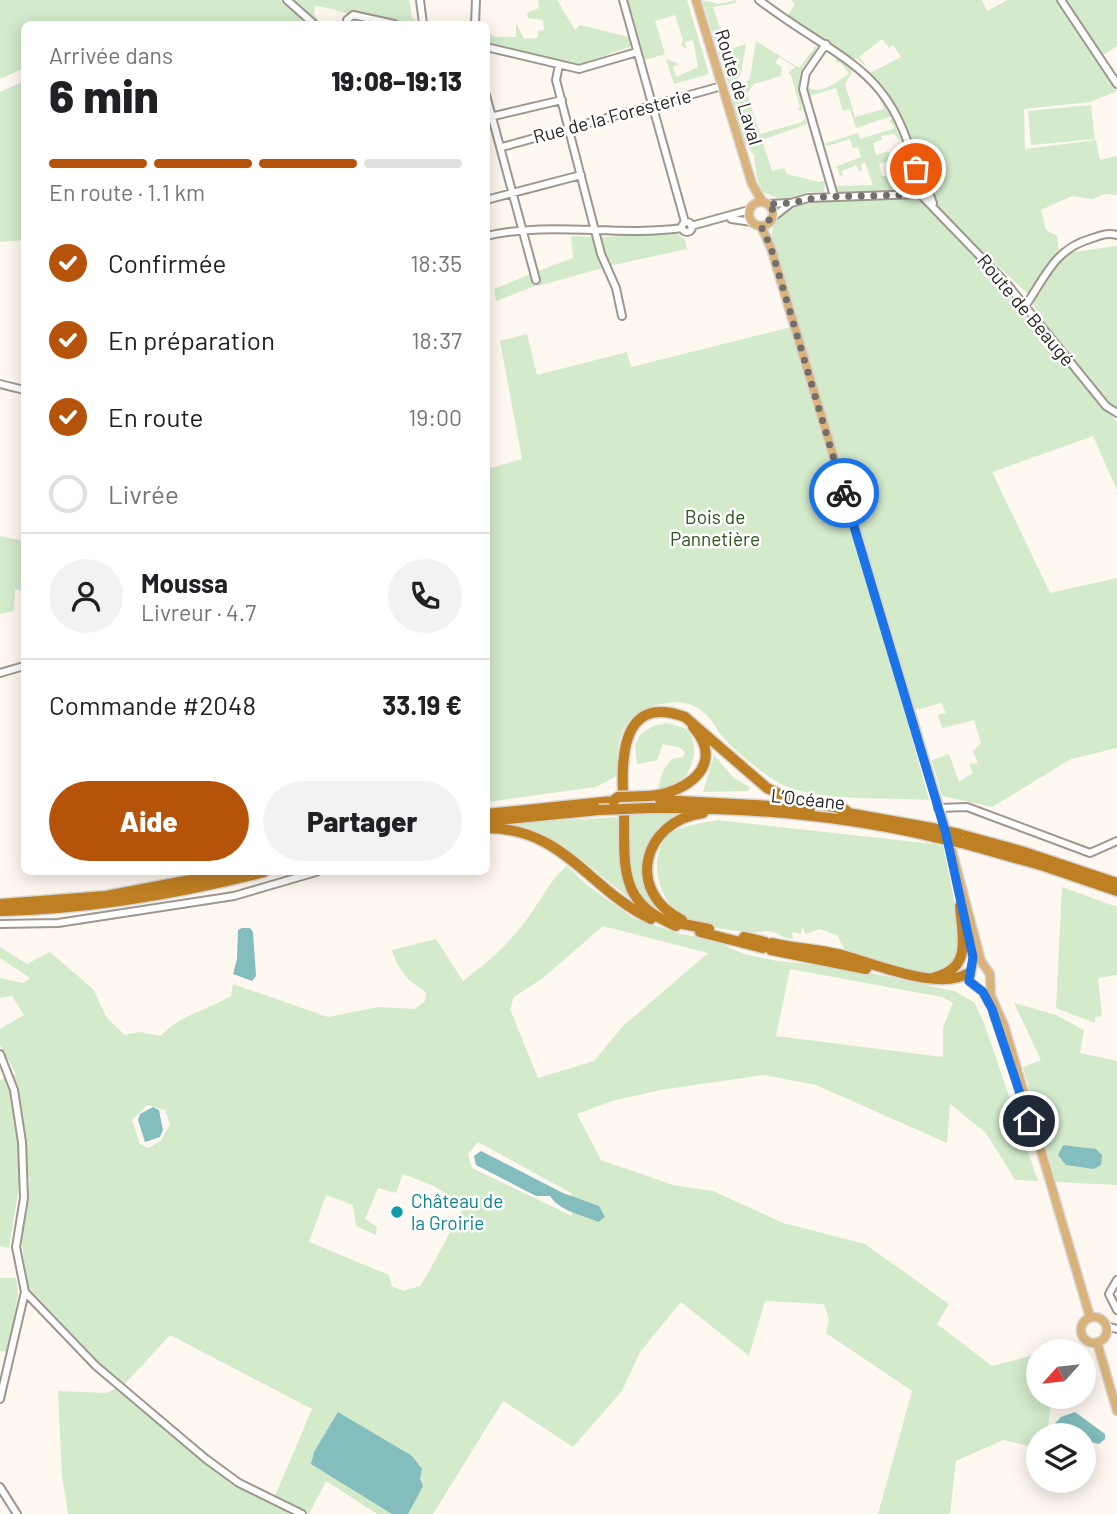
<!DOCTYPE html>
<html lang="fr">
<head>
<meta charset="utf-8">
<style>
  :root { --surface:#fff; --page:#f2f2f2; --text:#202124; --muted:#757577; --line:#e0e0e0; --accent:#b45309 }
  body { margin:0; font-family:Barlow,sans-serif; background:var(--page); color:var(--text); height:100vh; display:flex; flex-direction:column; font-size:26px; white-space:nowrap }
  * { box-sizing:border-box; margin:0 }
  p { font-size:23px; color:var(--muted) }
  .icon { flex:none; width:38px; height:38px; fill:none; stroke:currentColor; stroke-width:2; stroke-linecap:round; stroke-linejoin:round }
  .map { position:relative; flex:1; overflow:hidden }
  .side { position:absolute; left:21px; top:21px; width:469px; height:854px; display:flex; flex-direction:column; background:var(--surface); border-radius:10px; box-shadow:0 4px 18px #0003 }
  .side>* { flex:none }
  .needle { width:46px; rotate:243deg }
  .buttons { position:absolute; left:1026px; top:1339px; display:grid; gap:14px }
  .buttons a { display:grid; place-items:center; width:70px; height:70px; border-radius:50%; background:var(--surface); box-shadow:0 4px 18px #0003; font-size:35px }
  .pin { position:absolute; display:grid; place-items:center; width:60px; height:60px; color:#fff; margin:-30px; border:4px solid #fff; border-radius:50%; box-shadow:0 2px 7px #0007 }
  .courier { position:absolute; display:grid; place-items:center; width:70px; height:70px; margin:-35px; border:5px solid #1a73e8; border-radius:50%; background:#fff; color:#222; box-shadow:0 2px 9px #0007 }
  .summary em { font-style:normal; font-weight:800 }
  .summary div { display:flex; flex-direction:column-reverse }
  .summary { display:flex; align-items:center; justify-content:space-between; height:119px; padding:0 28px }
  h1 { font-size:46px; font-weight:800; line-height:52px }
  .bar { display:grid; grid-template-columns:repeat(4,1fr); gap:10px 7px; align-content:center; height:84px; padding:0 28px }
  .bar i { height:9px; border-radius:5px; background:var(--line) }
  .bar .on { background:var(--accent) }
  .bar p { grid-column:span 4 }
  .line { display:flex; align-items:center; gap:18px; padding:0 28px; border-top:2px solid var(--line) }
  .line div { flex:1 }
  .round { display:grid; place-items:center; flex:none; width:74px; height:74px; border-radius:37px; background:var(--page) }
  ol { padding:0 28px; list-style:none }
  li { display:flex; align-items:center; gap:21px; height:77px }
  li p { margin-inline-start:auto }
  li .icon { padding:7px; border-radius:50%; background:var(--accent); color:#fff; stroke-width:4 }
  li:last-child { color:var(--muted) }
  li i { width:38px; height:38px; border:4px solid var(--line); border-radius:50% }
  .button { display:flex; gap:14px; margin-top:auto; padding:14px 28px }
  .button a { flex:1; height:80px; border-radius:42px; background:var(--accent); color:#fff; font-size:28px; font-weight:800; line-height:80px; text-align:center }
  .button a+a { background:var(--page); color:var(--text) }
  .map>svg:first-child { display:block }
  .green { fill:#d3eacb; fill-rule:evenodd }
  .water { fill:#83bdbe }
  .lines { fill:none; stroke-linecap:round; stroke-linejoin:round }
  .minor-casing { stroke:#9e978e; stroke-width:10 }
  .major-casing { stroke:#d8d7d7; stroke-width:11 }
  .highway-casing { stroke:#d8d7d7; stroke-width:13 }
  .minor { stroke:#fff; stroke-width:6 }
  .major { stroke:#d9b37b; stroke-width:8 }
  .highway { stroke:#bf8023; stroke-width:10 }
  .highway-bridge-casing { stroke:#d8d7d7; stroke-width:13; stroke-linecap:butt }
  .highway-bridge { stroke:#bf8023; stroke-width:10 }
  .done { stroke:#726e69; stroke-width:7; stroke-dasharray:0 12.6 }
  .route { stroke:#1a73e8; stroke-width:9 }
  .culture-dot { fill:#0f9aa8; stroke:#fff; stroke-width:2.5 }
  .labels { text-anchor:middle; stroke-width:5; stroke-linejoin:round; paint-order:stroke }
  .street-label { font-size:19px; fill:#262320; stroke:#fff }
  .park-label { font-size:19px; fill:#2b511d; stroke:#fff }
  .culture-label { font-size:19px; fill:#0d838f; stroke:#fff; text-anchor:start }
</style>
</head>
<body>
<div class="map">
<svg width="1117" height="1514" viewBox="0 0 1117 1514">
  <rect width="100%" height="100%" fill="#fef8f0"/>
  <path class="green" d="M0,0H409L412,17L416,20C395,35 341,8 315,6L314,14L320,24H24V68L0,79Z
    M538,0H557L575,30L580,25L629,37L632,46L575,66L487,45L486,31L495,37H516V23L524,39L538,38V31L544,30L543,20L528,18L527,13L539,8Z
    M628,0H687L709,74L674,84L666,59L679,64L673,67L676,77L698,67L693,40L685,42L687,49L681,45L683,40L675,15L655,21L665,54L645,60Z
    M702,0L719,4L736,0V3L713,7L727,50L746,44L741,74L730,89Z
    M791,0H982L987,11L1008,0H1058L1079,28L1117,91L1090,102L1024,109L1025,149L1096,140L1100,160L1117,156V195L1106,194L1092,199L1072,196L1041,210L1046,230L1057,236L1059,254L1117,246V412L1106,403L1037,314L1032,298L935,207L1001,281L1117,422V490L1093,436L992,472L1050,593L1117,578V748L1071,759L992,807L942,796L932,760L949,754L959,782L973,773L969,764L978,763L973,751L981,743L974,720L942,728L938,715L946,713L941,703L905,713L929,800C887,797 825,802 785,786C768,779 735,751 722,736C717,731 715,724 710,719C693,698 670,700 647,708C617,719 617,750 617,776L596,787L487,802V469L522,459L500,341L527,334L537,375L627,352L631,367L799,325L772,238V230L779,215L802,201L916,196L933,207L902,129L868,74L901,57L893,45L889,48L882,39L859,57L868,68L856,58L852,61L786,18L795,4Z
    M1066,0H1117V46L1102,56Z
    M756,41L799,68L817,44C817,54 808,59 803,67C795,79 802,97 802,111L796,109L800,108L791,75L788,73L795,67L779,57L775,63L782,67L781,76L754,84L747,93L760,134L802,122L805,118L807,124L762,140L772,171L784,168L787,174L818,182L825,181L824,192H808L786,201L762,192L757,178L754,155L744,142L731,100L750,78Z
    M836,57L854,69L845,84L855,117L884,109L877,93L892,116L856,128L850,109L843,111L836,88L807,97L806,87C823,95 834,83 849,74L841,63L836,62Z
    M24,81V240L0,242V92Z
    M1091,105L1095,139L1031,145L1028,111Z
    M893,119L902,143L894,134L881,136L882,140L873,143L876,155L888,151L891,160L879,164L882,176H900V173L908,168L906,161L908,160L915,185L901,193L836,192L832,177L835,186L873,185L865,162L861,164L862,170L859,171L856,165L842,171L843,175L840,176L837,167L830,169L861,157L858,147L853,148L850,139L828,146L823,144L858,133L860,139L895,128L889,120Z
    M678,234L685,240L687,249L609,266L598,237Z
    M571,236L595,237L606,267L538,286V271L573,258Z
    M533,273L535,286L496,301L494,289Z
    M0,536L24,541V592L15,589L14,611L0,614Z
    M667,723C672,725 680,726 684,728C708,745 686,796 658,787L664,769L672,759L683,757L685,753L681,748L663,744L657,760L637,764L635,745L640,735L653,726Z
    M714,755L734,778L750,787L748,791L703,792Z
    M685,812C656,826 652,845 645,874L680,921C625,903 629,865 629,815Z
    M622,817L623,859L643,909L563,845L528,828L502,823Z
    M717,820L943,845L961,936C962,1001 880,962 846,952L837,935L819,929L806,934L802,927L801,934L792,932L793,938C784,939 780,934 772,932C765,930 758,933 751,932C729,931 701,927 682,915C659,901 648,860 666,838C677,825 700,824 717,820Z
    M567,866L587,885L633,918L677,933L713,940L744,954L777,961L848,968L954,991L974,1002L984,1023L1038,1181L1015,1180L986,1133L950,1104L947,1143L816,1085L764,1075L660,1090L612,1101L577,1114L601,1160L673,1185L713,1191L783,1223L865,1244L949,1304L937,1324L992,1366L1038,1354V1396L1055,1397L1051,1401L1048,1428L1065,1435H1038V1448L1003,1440L956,1461L950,1514H878L912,1391L826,1333L829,1320L824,1304L765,1301L749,1356L681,1302L640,1352L622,1391L573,1447L503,1401L433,1514H377L326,1481L309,1514H68L62,1476L58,1391L106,1393L122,1386L27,1286L21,1237L30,1177L19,1186L9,1248L0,1246V1080L16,1074L0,1045V1029L24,1015L12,996L0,998V978L23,983L30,978L0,958V947L27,964L50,952L93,989L107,1018L125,1035L139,1032L161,1036C178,1016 207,1010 231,996L233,984L328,1017L378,1007L415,1009L425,1001L426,992C408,981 398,971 392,950L436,939L463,981C487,963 509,944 527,919C540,902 550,879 567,866ZM603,926L708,953L623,1026L594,1061L538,1078L510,1009L514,997L543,978ZM790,969L942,997L953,1003L943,1027V1057L776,1036ZM147,1105L165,1110L170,1124L161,1141L148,1148L140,1144L132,1120ZM478,1142L571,1193L572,1216L472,1168L468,1154ZM403,1174L434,1186L465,1205C449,1232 437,1260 420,1286L403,1291L392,1286L389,1275L309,1242L326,1195L353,1205L356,1226L376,1235L377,1227L365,1219L378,1188L396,1193ZM170,1335L312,1409L275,1496L240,1479L123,1386Z
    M1062,887L1117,907V975L1098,978L1102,1016L1095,1017V1023L1056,1008Z
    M1014,1003L1056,1015L1084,1030L1080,1053L1117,1061V1185L1056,1182L1023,1067L1041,1060Z
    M0,1278H16L18,1293L10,1352L0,1351Z"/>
  <path class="water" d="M242,928H250L253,932L256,976L252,981L233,974L237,959L238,930Z
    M153,1107L159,1110L163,1130L160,1137L145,1142L138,1120L140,1114Z
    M1063,1145L1096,1149L1102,1155L1101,1165L1094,1169L1066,1165L1058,1155Z
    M481,1151L563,1193L599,1206L605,1217L598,1222C581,1214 561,1212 550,1196H536L476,1165L474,1156Z
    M338,1412L412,1456L422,1469L420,1479L423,1486L408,1514H392L311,1464L314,1452Z
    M1075,1412L1105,1434V1439L1099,1444L1083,1440V1435H1068L1052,1427L1061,1417Z"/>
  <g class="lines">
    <g class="minor-casing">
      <path id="minor" d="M287,0L314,24
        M420,0L423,24
        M623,0L685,222
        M759,0C843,64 896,66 919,185
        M1061,0L1117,84
        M348,24L347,20L353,15L394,24
        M475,24L476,0
        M826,44L806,73L803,89L834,196
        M486,47L579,69L637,52
        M559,65L556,80L601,254L616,288L622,316
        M486,95L536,280
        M494,116L562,100
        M502,147L722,86
        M905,193L925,183L933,203
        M921,195L1007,284L1106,406L1117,413
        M486,200L581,175
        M768,204L789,203
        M772,218L791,203L808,198L920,194
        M731,219L752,222
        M682 227a5 5 0 1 1 10 0a5 5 0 1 1-10 0Z
        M691,226L749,210
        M486,236C550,221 617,237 682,228
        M1026,305C1045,277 1055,249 1090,239C1099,236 1107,232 1117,235
        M0,384L24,390
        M0,673L24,666
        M938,808L967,807L1090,853L1117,841
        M0,924L58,923L234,896L316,872
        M0,1054L14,1090L22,1142L24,1198L16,1247L25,1292L96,1366L206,1459L239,1483L302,1514
        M1117,1280L1109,1294L1117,1310
        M1106,1326L1117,1329
        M0,1399L25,1292
        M0,1487L17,1514"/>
    </g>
    <g class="major-casing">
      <path id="major" d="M696,0L752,184L762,201
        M749 214a12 12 0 1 1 24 0a12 12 0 1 1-24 0Z
        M761,226L771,248L951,847L981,961L990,974L991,996L1004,1025L1090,1317
        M968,933L974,960L969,981L983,992L989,1003
        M994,1015L1004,1043
        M1081 1330a13 13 0 1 1 26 0a13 13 0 1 1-26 0Z
        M1097,1342L1117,1411"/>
    </g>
    <g class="highway-casing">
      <path id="highway" d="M649,796C686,793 727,765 693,727
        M660,800L810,808
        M650,808C745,807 841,815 934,837
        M842,812L932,828
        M486,814L613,801
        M486,821L599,810
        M486,828C565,828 589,890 651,919
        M959,834L1021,851L1117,883
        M962,843L1044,866L1117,891
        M0,904L106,896L233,872
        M0,911C90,909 177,894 264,872
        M682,920C625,892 642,821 703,813
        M673,922L709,929
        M676,926C659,918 644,911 634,894C621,871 625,840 624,814C622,773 614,691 685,717L767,788L788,798L844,809L849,813
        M700,932L763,948
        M744,937L765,942
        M772,943C793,948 815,949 837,954C872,962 936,992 969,973
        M771,950L866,969
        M935,977C973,968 962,935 960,906"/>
    </g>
    <use href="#minor" class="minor"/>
    <use href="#major" class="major"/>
    <use href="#highway" class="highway"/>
    <g class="highway-bridge-casing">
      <path id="highway-bridge" d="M613,801L618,797L649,796
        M599,810L650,808
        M932,828L959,834
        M934,837L962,843"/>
    </g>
    <use href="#highway-bridge" class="highway-bridge"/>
  </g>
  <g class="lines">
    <path class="done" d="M844,493L771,248L761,226L772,218L773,210L768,204L791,203L819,197L900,195L919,185L916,169"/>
    <path class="route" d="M844,493L946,834L973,957L969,981L983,992L992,1009L1029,1121"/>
  </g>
  <circle class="culture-dot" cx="397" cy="1212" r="7"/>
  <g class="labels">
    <g class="street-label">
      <text transform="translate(739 87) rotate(73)" y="7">Route de Laval</text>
      <text transform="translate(612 116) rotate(-15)" y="7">Rue de la Foresterie</text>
      <text transform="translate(1026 310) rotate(50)" y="7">Route de Beaugé</text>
      <text transform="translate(808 799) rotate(6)" y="7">L’Océane</text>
    </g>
    <g class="park-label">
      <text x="715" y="524">Bois de<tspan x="715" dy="22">Pannetière</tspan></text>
    </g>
    <g class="culture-label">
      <text x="411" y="1208">Château de<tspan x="411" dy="22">la Groirie</tspan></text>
    </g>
  </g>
</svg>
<div class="buttons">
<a><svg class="needle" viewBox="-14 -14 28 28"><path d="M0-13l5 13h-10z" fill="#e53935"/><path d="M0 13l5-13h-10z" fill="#757577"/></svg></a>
<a><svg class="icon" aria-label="layers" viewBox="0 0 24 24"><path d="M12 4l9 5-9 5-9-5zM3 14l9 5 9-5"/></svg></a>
</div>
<div class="pin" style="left:916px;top:169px;background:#ea580c"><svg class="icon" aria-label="bag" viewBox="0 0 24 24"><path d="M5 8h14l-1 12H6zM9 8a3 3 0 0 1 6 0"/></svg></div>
<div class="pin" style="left:1029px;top:1121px;background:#1f2937"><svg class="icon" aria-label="home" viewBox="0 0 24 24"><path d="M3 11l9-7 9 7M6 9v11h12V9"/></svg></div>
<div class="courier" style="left:844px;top:493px"><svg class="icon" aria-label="bike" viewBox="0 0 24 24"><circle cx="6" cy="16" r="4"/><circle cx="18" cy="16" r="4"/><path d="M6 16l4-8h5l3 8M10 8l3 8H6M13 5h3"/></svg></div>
<section class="side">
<div class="summary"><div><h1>6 min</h1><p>Arrivée dans</p></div><em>19:08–19:13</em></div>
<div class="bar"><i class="on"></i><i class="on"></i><i class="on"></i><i></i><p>En route · 1.1 km</p></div>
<ol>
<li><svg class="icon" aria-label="check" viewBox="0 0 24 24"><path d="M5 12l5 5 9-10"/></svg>Confirmée<p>18:35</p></li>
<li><svg class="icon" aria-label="check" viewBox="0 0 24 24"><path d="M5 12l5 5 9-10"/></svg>En préparation<p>18:37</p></li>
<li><svg class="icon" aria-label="check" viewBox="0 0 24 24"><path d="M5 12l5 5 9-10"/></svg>En route<p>19:00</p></li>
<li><i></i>Livrée</li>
</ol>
<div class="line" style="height:126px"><a class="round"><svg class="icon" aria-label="person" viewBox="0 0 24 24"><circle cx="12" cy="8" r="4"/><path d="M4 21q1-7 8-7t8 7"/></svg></a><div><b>Moussa</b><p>Livreur · 4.7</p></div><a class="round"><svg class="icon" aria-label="phone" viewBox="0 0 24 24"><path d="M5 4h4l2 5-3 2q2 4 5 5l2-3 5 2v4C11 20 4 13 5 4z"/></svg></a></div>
<div class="line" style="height:91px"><div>Commande #2048</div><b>33.19 €</b></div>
<div class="button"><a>Aide</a><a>Partager</a></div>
</section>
</div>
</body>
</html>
